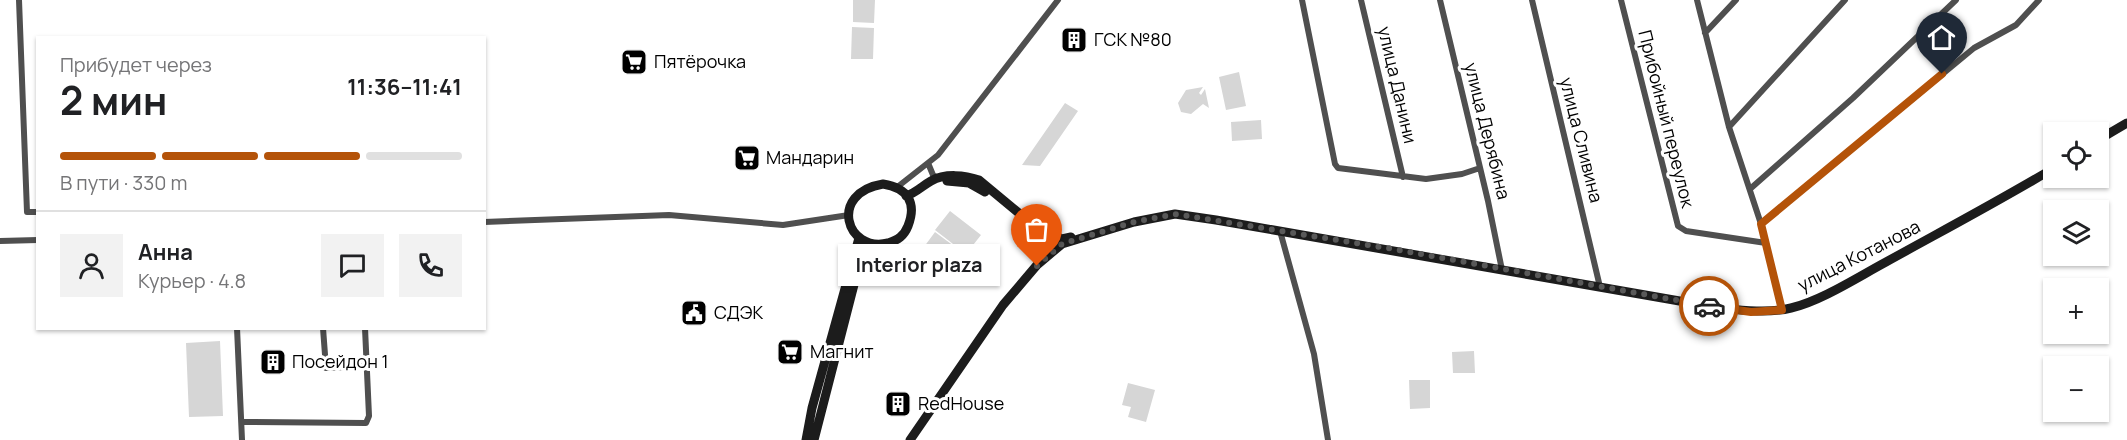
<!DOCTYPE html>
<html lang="ru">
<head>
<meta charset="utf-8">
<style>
  :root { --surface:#fff; --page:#f2f2f2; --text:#202124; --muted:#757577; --line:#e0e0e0; --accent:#b45309 }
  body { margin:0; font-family:Manrope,sans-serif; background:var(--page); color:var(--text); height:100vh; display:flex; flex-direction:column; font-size:22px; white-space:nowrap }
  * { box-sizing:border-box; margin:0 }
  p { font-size:20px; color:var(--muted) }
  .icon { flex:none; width:33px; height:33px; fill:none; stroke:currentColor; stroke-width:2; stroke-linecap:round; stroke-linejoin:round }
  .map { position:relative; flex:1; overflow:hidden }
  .drawer { position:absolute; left:36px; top:36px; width:450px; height:294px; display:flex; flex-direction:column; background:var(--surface); border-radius:0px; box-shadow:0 2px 4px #0004 }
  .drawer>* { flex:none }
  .fabs { position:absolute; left:2043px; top:122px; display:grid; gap:12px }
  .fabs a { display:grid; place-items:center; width:66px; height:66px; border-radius:0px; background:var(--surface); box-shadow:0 2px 4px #0004; font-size:30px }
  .pin { position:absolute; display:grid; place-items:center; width:51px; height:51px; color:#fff; margin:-62px -26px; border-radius:50% 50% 50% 0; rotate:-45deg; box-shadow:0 0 6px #0007 }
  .pin .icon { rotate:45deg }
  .courier { position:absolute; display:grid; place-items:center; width:60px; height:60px; margin:-30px; border:4px solid #b45309; border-radius:50%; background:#fff; color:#222; box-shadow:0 2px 8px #0007 }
  .bubble { position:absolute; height:42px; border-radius:0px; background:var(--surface); box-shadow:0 2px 4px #0004; font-size:20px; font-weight:700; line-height:42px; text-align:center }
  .overview em { font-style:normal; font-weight:700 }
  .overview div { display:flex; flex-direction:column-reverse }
  .overview { display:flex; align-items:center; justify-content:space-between; height:102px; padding:0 24px }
  h1 { font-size:39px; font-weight:700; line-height:45px }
  .bar { display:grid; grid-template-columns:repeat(4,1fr); gap:9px 6px; align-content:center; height:72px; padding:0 24px }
  .bar i { height:8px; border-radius:4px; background:var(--line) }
  .bar .active { background:var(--accent) }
  .bar p { grid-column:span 4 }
  .line { display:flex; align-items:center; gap:15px; padding:0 24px; border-top:2px solid var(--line) }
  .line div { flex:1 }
  .round { display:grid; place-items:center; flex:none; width:63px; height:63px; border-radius:0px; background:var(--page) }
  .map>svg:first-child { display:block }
  .green { fill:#d6d6d6 }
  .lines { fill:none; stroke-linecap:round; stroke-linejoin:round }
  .street { stroke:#4f4f4f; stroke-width:6 }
  .secondary { stroke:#1c1c1c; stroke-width:9 }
  .done { stroke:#595959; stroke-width:6; stroke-dasharray:0 10.8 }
  .route { stroke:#b45309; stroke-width:8 }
  .labels { text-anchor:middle; stroke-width:6; stroke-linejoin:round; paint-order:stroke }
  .poi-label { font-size:18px; fill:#000; stroke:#fff; text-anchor:start }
  .street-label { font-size:18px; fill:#000; stroke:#fff }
</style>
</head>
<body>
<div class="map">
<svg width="2127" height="440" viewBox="0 0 2127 440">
  <rect width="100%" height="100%" fill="#fff"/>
  <path class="green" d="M853,0H875L874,23L853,22Z
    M852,27L874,28L873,59H851Z
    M1239,72L1246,106L1226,110L1219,77Z
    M1203,87L1199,93L1201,95L1205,89L1209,108L1203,104L1191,114L1181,112L1178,103L1186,90Z
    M1065,103L1078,111L1040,166L1022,165Z
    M1261,120L1262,139L1232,141L1231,122Z
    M950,211L981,235L966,254L935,230Z
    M935,232L966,255L949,278L918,255Z
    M220,341L223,416L189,417L186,343Z
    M1474,351L1475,373H1453L1452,352Z
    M1409,380H1430V408L1410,409Z
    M1128,383L1155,390L1146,422L1128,417L1131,407L1122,405Z"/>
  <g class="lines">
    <path class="street" d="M19,0L27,212H38
      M1302,0L1335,164L1338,168L1426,179L1462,174L1480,168
      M1361,0L1403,177
      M1440,0L1488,201L1502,270
      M1532,0L1600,287
      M1621,0L1678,226L1686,231L1766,243
      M1697,0L1729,127L1761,224L1782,310
      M1705,33L1736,0
      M1729,127L1845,0
      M928,163L933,175L938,178
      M896,188L938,155L1058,0
      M1750,189L1853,98L1956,0
      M484,222L669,215L783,225L849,215
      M1761,224L1974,48L2016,25L2039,0
      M1280,231L1314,354L1328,440
      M0,241L38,240
      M237,328L242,440
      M323,328L326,368L366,366
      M242,422L366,423L369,416L365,328"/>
    <path class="secondary" d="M2098,140L2127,123
      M947,181L969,183L985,192
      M883,184C908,188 917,203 908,226C904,236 898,240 888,243C846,253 828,193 883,184Z
      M906,196C916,193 922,186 931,181C945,173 965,175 979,180L1032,224L1062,239L1071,237
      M806,440L812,408L859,238
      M814,440L856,277L863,258L874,244
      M910,440L1003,305L1037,265L1062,244L1134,222L1175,214L1216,220L1714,307C1740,310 1766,314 1791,308C1821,301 1858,277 1886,262C1942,231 1999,201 2054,168"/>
  </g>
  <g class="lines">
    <path class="done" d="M1037,266L1062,244L1134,222L1175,214L1393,249L1709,306"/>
    <path class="route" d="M1709,306L1751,312L1782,310L1761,224L1942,74"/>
  </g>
  <defs>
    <g id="building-square" transform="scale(1.35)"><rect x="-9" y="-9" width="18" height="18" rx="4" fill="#000" stroke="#fff"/><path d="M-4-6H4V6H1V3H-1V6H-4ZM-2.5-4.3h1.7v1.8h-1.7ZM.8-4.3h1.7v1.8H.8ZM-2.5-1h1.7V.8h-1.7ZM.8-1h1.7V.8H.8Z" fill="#fff"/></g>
    <g id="supermarket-square" transform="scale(1.35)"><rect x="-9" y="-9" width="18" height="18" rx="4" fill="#000" stroke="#fff"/><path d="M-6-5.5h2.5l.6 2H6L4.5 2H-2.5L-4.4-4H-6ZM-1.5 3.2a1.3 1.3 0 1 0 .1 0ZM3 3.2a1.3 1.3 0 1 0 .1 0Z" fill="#fff"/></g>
    <g id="civic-square" transform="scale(1.35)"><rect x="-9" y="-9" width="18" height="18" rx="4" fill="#000" stroke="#fff"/><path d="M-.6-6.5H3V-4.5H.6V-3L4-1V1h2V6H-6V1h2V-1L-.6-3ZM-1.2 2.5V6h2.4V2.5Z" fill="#fff"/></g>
  </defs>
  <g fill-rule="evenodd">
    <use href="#building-square" x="1074" y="40"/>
    <use href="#supermarket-square" x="634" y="62"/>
    <use href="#supermarket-square" x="747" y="158"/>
    <use href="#civic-square" x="694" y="313"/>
    <use href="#supermarket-square" x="790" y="352"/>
    <use href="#building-square" x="273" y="362"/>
    <use href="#building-square" x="898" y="404"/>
  </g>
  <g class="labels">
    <g class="poi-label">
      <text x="1094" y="46">ГСК №80</text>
      <text x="654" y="68">Пятёрочка</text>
      <text x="766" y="164">Мандарин</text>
      <text x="714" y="319">СДЭК</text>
      <text x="810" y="358">Магнит</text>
      <text x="292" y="368">Посейдон 1</text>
      <text x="918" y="410">RedHouse</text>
    </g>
    <g class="street-label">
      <text transform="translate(1397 85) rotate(77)" y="6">улица Данини</text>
      <text transform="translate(1666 119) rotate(76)" y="6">Прибойный переулок</text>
      <text transform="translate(1487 131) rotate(76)" y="6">улица Дерябина</text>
      <text transform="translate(1581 140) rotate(76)" y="6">улица Сливина</text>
      <text transform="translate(1859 256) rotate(-27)" y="6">улица Котанова</text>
    </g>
  </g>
</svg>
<div class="fabs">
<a><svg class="icon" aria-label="locate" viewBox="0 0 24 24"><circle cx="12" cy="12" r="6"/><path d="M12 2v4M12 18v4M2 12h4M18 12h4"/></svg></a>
<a><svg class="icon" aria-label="layers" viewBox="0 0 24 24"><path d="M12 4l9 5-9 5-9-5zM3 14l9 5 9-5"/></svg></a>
<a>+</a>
<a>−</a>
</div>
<div class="pin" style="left:1037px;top:266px;background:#ea580c"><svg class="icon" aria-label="bag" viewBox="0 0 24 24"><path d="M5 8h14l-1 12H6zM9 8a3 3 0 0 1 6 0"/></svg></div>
<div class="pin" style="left:1942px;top:74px;background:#1f2937"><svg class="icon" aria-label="home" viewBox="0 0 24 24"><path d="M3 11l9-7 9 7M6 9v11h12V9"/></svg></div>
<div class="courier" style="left:1709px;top:306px"><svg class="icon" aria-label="car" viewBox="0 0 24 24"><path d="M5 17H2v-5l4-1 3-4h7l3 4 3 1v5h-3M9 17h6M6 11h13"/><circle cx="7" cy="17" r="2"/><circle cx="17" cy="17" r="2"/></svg></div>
<div class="bubble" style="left:838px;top:244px;width:162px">Interior plaza</div>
<section class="drawer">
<div class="overview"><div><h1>2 мин</h1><p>Прибудет через</p></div><em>11:36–11:41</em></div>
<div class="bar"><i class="active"></i><i class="active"></i><i class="active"></i><i></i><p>В пути · 330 m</p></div>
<div class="line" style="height:108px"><a class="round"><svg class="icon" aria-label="person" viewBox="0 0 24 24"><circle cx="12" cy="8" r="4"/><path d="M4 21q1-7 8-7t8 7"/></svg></a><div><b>Анна</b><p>Курьер · 4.8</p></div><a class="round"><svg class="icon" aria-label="chat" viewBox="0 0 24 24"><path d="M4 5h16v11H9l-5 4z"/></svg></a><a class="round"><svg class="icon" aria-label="phone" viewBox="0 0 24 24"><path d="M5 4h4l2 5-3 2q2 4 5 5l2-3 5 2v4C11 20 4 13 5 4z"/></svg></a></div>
</section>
</div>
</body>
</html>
